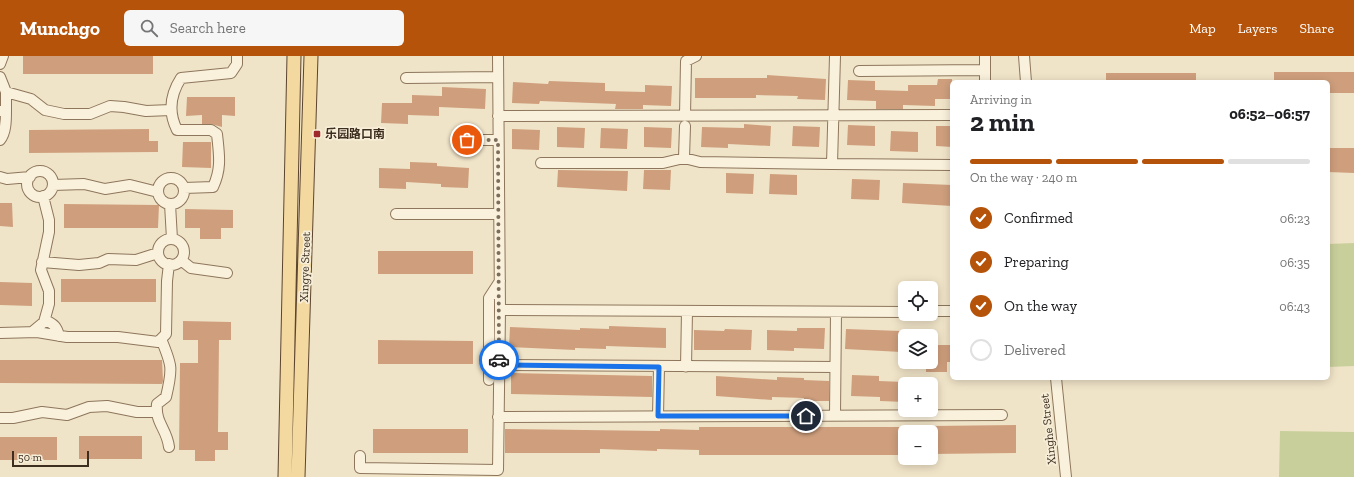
<!DOCTYPE html>
<html lang="en">
<head>
<meta charset="utf-8">
<style>
  :root { --surface:#fff; --page:#f6f6f6; --text:#202124; --muted:#757577; --line:#e0e0e0; --accent:#b45309 }
  body { margin:0; font-family:"Zilla Slab","Noto Sans SC",serif; background:var(--page); color:var(--text); height:100vh; display:flex; flex-direction:column; font-size:15px; white-space:nowrap }
  * { box-sizing:border-box; margin:0 }
  p { font-size:13px; color:var(--muted) }
  .icon { flex:none; width:22px; height:22px; fill:none; stroke:currentColor; stroke-width:2; stroke-linecap:round; stroke-linejoin:round }
  .map { position:relative; flex:1; overflow:hidden }
  .details { position:absolute; left:950px; top:24px; width:380px; height:300px; display:flex; flex-direction:column; background:var(--surface); border-radius:6px; box-shadow:0 2px 10px #0003 }
  .details>* { flex:none }
  .tools { position:absolute; left:898px; top:225px; display:grid; gap:8px }
  .tools a { display:grid; place-items:center; width:40px; height:40px; border-radius:6px; background:var(--surface); box-shadow:0 2px 10px #0003; font-size:20px }
  .scale { position:absolute; left:12px; bottom:10px; width:77px; box-sizing:border-box; padding-left:4px; border:2px solid #3d2e20; border-top:0; font-size:11px; line-height:14px; white-space:nowrap; color:#3d2e20; -webkit-text-stroke:3px #f7eed8; paint-order:stroke }
  .pin { position:absolute; display:grid; place-items:center; width:34px; height:34px; color:#fff; margin:-17px; border:2px solid #fff; border-radius:50%; box-shadow:0 1px 4px #0007 }
  .courier { position:absolute; display:grid; place-items:center; width:40px; height:40px; margin:-20px; border:3px solid #1a73e8; border-radius:50%; background:#fff; color:#222; box-shadow:0 1px 5px #0007 }
  .overview em { font-style:normal; font-weight:800 }
  .overview div { display:flex; flex-direction:column-reverse }
  .overview { display:flex; align-items:center; justify-content:space-between; height:68px; padding:0 20px }
  h1 { font-size:26px; font-weight:800; line-height:30px }
  .bar { display:grid; grid-template-columns:repeat(4,1fr); gap:6px 4px; align-content:center; height:48px; padding:0 20px }
  .bar i { height:5px; border-radius:3px; background:var(--line) }
  .bar .active { background:var(--accent) }
  .bar p { grid-column:span 4 }
  ol { padding:0 20px; list-style:none }
  li { display:flex; align-items:center; gap:12px; height:44px }
  li p { margin-inline-start:auto }
  li .icon { padding:4px; border-radius:50%; background:var(--accent); color:#fff; stroke-width:4 }
  li:last-child { color:var(--muted) }
  li i { width:22px; height:22px; border:2px solid var(--line); border-radius:50% }
  header { display:flex; align-items:center; gap:24px; box-sizing:border-box; height:56px; padding:0 20px; background:var(--accent); color:#fff }
  header strong { font-size:19px }
  nav { display:flex; gap:22px; margin-inline-start:auto; font-size:14px }
  .search { width:280px; height:36px; background:var(--page); display:flex; align-items:center; gap:10px; box-sizing:border-box; padding:0 14px; border-radius:6px; color:var(--muted); font-size:15px }
  .map>svg:first-child { display:block }
  .green { fill:#c9cf9b }
  .building { fill:#cf9f7d }
  .lines { fill:none; stroke-linecap:round; stroke-linejoin:round }
  .minor-casing { stroke:#8d765c; stroke-width:12 }
  .major-casing { stroke:#5b4430; stroke-width:15 }
  .minor { stroke:#faf1dc; stroke-width:10 }
  .major { stroke:#f3d9a0; stroke-width:13 }
  .done { stroke:#7c6e5b; stroke-width:4; stroke-dasharray:0 7.2 }
  .route { stroke:#1a73e8; stroke-width:5 }
  .poi-dot { fill:#9e2a2b; stroke:#f7eed8; stroke-width:1.5 }
  .labels { text-anchor:middle; stroke-width:3.5; stroke-linejoin:round; paint-order:stroke }
  .poi-label { font-size:12px; font-weight:bold; fill:#3d2e20; stroke:#f7eed8; text-anchor:start }
  .street-label { font-size:12px; fill:#3d2e20; stroke:#f7eed8 }
</style>
</head>
<body>
<header>
<strong>Munchgo</strong>
<div class="search"><svg class="icon" aria-label="search" viewBox="0 0 24 24"><circle cx="10" cy="10" r="6"/><path d="M15 15l6 6"/></svg>Search here</div>
<nav><a>Map</a><a>Layers</a><a>Share</a></nav>
</header>
<div class="map">
<svg width="1354" height="421" viewBox="0 0 1354 421">
  <rect width="100%" height="100%" fill="#f0e4c8"/>
  <path class="green" d="M1354,187V310L1328,311V188Z
    M1280,375L1354,376V421H1279Z"/>
  <path class="building" d="M23,0H153V18H23Z
    M1274,16H1354V37H1328V26H1274Z
    M1106,17H1196V26H1106Z
    M767,19L826,23L825,44L797,43L798,40L756,39V42H695V22H767Z
    M938,23H952V43H935V50L903,49V53H876V45L847,44L848,24L875,25V34L908,35V29H937Z
    M549,25L605,27V35L645,36V29L672,30L671,50L643,49V53H615L616,48L540,45L539,48L512,47L513,26L548,28Z
    M442,31L486,33L485,53L439,51V60L408,59V68L381,67L382,47H412V39L442,40Z
    M187,41H235V60L222,59V71L211,68H202V59L186,60Z
    M744,68L771,70L770,90L728,88V92L701,91L702,71L744,72Z
    M848,69L875,70V90L847,89Z
    M793,70L820,71L819,91L792,90Z
    M936,70H952V91L936,90Z
    M557,71L585,72L584,92L557,91Z
    M644,71L672,72L671,92L644,91Z
    M601,72L628,73L627,93L600,92Z
    M149,73V85H158V96L29,97V74Z
    M512,73L540,74L539,94L512,93Z
    M891,75L918,76V96L890,95Z
    M183,86H211V112L182,111Z
    M1328,92H1354V117L1328,116Z
    M410,106L437,107V110L469,112L468,132L441,131V128L406,126V133L379,132V112L410,113Z
    M558,114L628,115L627,135L557,131Z
    M644,114H671L670,134L643,133Z
    M726,117L754,118L753,138L726,137Z
    M770,118L797,119V139L769,138Z
    M852,123L880,124L879,144L851,143Z
    M903,127L952,129V150L902,147Z
    M0,147H12L13,171L0,170Z
    M64,148L159,149L158,172H64Z
    M185,153L233,154V172H221V183H200V172H185Z
    M378,195H473V218H378Z
    M61,223H156V246H61Z
    M0,226L32,227V250L0,249Z
    M183,265L231,266V284H219L218,376H228V394H215V405H195V394H179L180,307H198V284H183Z
    M609,270L666,272V292L606,290V293L575,292V294L509,291L510,271L580,274V272L609,273Z
    M797,272H825L824,293L794,292V295L767,294V274L797,275Z
    M725,273L752,274L751,294H694V274L724,275Z
    M846,273L901,275V296L845,293Z
    M378,284L473,285V308H378Z
    M931,289H952V306H947V316H926V306H931Z
    M0,304H162L163,325L162,328L0,327Z
    M511,317L652,320V341L511,338Z
    M852,319L879,320V325L905,326V346L880,345V341L851,340Z
    M716,320L777,324V321L804,322V324L829,325V345H804V342L772,341V344L716,340Z
    M1016,369V397L931,398V370Z
    M699,371H903V399H699V394L657,393V395L600,393V397H505V373L660,375V373L699,374Z
    M373,373H468V397H373Z
    M79,380H142V403H79Z
    M0,381H57V404H0Z"/>
  <g class="lines">
    <g class="minor-casing">
      <path id="minor" d="M498,0L500,254
        M985,0V26
        M1024,0L1026,26
        M0,8L3,0
        M859,15L985,14
        M0,21L6,36V55H0
        M406,22L498,21
        M6,36L31,43L45,54L64,58H90L110,50L124,51L146,55L171,54
        M498,60L952,59
        M685,60L686,5L696,0
        M0,84C6,77 6,64 6,55
        M467,84H498
        M684,102L685,70
        M541,107H663L684,102L700,106L832,108L835,0
        M832,108L952,109
        M27 128a13 13 0 1 1 26 0a13 13 0 1 1-26 0Z
        M0,121L7,123L30,121
        M158 135a13 13 0 1 1 26 0a13 13 0 1 1-26 0Z
        M53,129L84,128L105,133L130,129L158,136
        M184,132L213,131C222,112 219,98 217,78L211,74H177C168,56 170,39 181,22L231,17L237,8V0
        M170,148L172,183
        M396,158H499
        M158 196a13 13 0 1 1 26 0a13 13 0 1 1-26 0Z
        M181,204L191,212L227,217
        M42,206L79,209L99,207L108,203L136,204L158,197
        M931,255H952
        M45,264C54,268 57,271 59,280
        M32,276L44,266L49,248V235L41,214L49,176V164L43,140
        M0,277L37,276L67,281H118L158,286L166,278L167,225L169,208
        M161,283C172,309 173,312 166,341L157,348C155,367 167,373 169,391
        M499,309L835,311
        M686,311L687,255
        M1056,322L1066,421
        M489,324V242L500,225
        M835,359L836,256
        M658,360L659,311
        M498,361L1002,359
        M0,362H13L42,356L67,359L89,351L107,350L137,356H154
        M360,400V412L498,414L500,254L905,256"/>
    </g>
    <g class="major-casing">
      <path id="major" d="M285,421L294,0
        M298,421L311,0"/>
    </g>
    <use href="#minor" class="minor"/>
    <use href="#major" class="major"/>
  </g>
  <g class="lines">
    <path class="done" d="M467,84H498L499,304"/>
    <path class="route" d="M499,304V309L659,311L658,360H806"/>
  </g>
  <rect class="poi-dot" x="313" y="74" width="8" height="8" rx="2"/>
  <g class="labels">
    <g class="poi-label">
      <text x="325" y="82">乐园路口南</text>
    </g>
    <g class="street-label">
      <text transform="translate(305 211) rotate(-88)" y="4">Xingye Street</text>
      <text transform="translate(1048 373) rotate(-96)" y="4">Xinghe Street</text>
    </g>
  </g>
</svg>
<div class="tools">
<a><svg class="icon" aria-label="locate" viewBox="0 0 24 24"><circle cx="12" cy="12" r="6"/><path d="M12 2v4M12 18v4M2 12h4M18 12h4"/></svg></a>
<a><svg class="icon" aria-label="layers" viewBox="0 0 24 24"><path d="M12 4l9 5-9 5-9-5zM3 14l9 5 9-5"/></svg></a>
<a>+</a>
<a>−</a>
</div>
<div class="scale">50 m</div>
<div class="pin" style="left:467px;top:84px;background:#ea580c"><svg class="icon" aria-label="bag" viewBox="0 0 24 24"><path d="M5 8h14l-1 12H6zM9 8a3 3 0 0 1 6 0"/></svg></div>
<div class="pin" style="left:806px;top:360px;background:#1f2937"><svg class="icon" aria-label="home" viewBox="0 0 24 24"><path d="M3 11l9-7 9 7M6 9v11h12V9"/></svg></div>
<div class="courier" style="left:499px;top:304px"><svg class="icon" aria-label="car" viewBox="0 0 24 24"><path d="M5 17H2v-5l4-1 3-4h7l3 4 3 1v5h-3M9 17h6M6 11h13"/><circle cx="7" cy="17" r="2"/><circle cx="17" cy="17" r="2"/></svg></div>
<section class="details">
<div class="overview"><div><h1>2 min</h1><p>Arriving in</p></div><em>06:52–06:57</em></div>
<div class="bar"><i class="active"></i><i class="active"></i><i class="active"></i><i></i><p>On the way · 240 m</p></div>
<ol>
<li><svg class="icon" aria-label="check" viewBox="0 0 24 24"><path d="M5 12l5 5 9-10"/></svg>Confirmed<p>06:23</p></li>
<li><svg class="icon" aria-label="check" viewBox="0 0 24 24"><path d="M5 12l5 5 9-10"/></svg>Preparing<p>06:35</p></li>
<li><svg class="icon" aria-label="check" viewBox="0 0 24 24"><path d="M5 12l5 5 9-10"/></svg>On the way<p>06:43</p></li>
<li><i></i>Delivered</li>
</ol>
</section>
</div>
</body>
</html>
